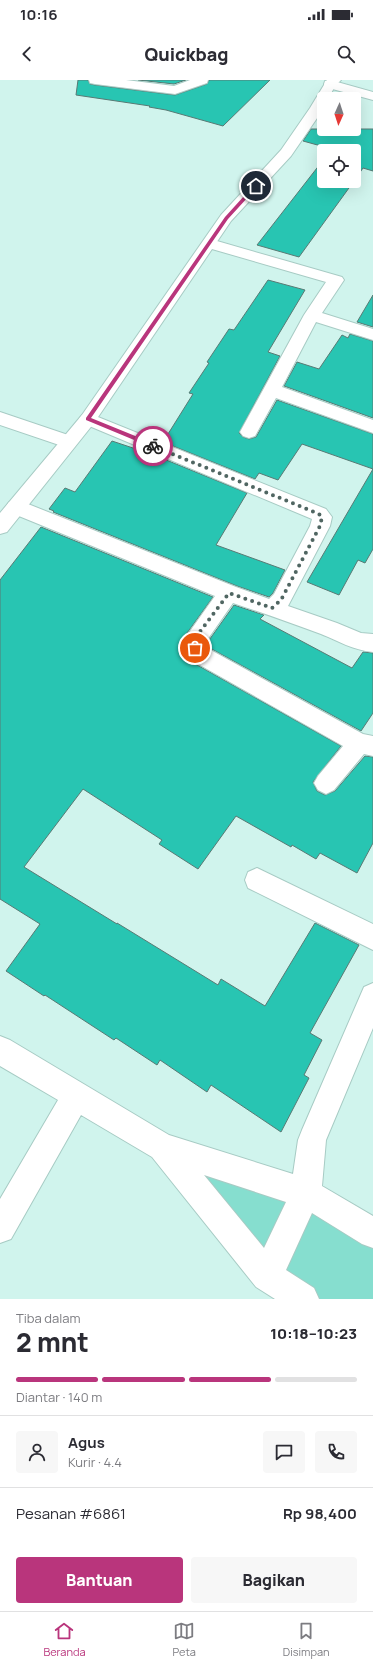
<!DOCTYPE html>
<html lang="id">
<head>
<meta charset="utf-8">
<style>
  :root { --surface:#fff; --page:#f7f7f7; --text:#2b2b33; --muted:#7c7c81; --line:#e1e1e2; --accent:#b9357c }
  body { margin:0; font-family:Manrope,sans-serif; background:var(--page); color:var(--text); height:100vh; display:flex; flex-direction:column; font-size:15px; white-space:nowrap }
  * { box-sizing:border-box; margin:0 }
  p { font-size:13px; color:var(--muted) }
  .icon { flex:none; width:22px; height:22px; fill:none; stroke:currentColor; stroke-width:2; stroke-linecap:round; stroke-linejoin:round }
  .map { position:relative; height:1219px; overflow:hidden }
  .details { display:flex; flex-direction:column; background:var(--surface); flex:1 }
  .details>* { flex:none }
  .needle { width:26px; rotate:183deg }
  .tools { position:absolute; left:317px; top:12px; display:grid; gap:8px }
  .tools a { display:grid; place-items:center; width:44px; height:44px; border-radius:4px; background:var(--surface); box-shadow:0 4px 16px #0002; font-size:20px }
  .pin { position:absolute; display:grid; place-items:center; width:34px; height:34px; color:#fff; margin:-17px; border:2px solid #fff; border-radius:50%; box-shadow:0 1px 4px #0007 }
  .courier { position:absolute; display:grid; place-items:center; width:40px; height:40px; margin:-20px; border:3px solid #b9357c; border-radius:50%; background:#fff; color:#222; box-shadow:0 1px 5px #0007 }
  .summary em { font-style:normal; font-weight:800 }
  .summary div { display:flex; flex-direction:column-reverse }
  .summary { display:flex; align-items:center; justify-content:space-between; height:68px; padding:0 16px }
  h1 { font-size:26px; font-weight:800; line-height:30px }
  .bar { display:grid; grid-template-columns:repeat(4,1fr); gap:6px 4px; align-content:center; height:48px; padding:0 16px }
  .bar i { height:5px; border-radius:3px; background:var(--line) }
  .bar .current { background:var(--accent) }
  .bar p { grid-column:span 4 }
  .line { display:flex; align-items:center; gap:10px; padding:0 16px; border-top:1px solid var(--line) }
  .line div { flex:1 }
  .round { display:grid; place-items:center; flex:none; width:42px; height:42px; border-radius:4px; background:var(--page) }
  .cta { display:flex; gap:8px; margin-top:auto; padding:8px 16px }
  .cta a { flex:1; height:46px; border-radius:4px; background:var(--accent); color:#fff; font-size:16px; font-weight:800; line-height:46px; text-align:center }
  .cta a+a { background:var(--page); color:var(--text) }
  .status { display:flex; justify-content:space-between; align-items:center; height:28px; padding:0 20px; background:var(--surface); direction:ltr }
  .status svg { height:11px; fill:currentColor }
  header { display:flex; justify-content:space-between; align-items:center; height:52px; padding:0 16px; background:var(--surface); font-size:18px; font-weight:800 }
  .tab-bar { display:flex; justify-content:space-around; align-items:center; height:56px; border-top:1px solid var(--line); background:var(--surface); font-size:11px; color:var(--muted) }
  .tab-bar a { display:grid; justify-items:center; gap:2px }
  .tab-bar .current { color:var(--accent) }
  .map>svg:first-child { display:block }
  .green { fill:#86decf }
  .building { fill:#28c5b2; stroke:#587a74 }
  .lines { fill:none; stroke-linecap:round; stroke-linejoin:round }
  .minor-casing { stroke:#a7cbc4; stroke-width:2 }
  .major-casing { stroke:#a7cbc4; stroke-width:2 }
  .minor { fill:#fff; fill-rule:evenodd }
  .major { fill:#fff; fill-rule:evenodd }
  .route { fill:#b9357c }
  .done { stroke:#506662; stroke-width:4; stroke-dasharray:0 7.2 }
</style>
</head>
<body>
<div class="status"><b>10:16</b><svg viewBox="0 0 49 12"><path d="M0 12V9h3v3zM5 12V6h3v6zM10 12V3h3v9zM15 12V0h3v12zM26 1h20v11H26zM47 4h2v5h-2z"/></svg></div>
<header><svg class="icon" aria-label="back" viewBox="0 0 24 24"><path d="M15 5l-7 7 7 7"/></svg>Quickbag<svg class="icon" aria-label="search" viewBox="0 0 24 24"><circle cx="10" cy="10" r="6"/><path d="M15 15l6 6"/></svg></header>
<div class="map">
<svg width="373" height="1219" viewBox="0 0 373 1219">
  <rect width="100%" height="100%" fill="#d0f4ed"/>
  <path class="green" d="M162,1067L373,1153V1219H303Z"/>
  <path class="building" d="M78,0H88L90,4L95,5L175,15L207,4L209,0H270L223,46L166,30L149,27L150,26L76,15Z
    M138,0H186L174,4Z
    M311,49H373V91L363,88L354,101V71H330L332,69L303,61Z
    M324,79V101H354L299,177L257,165Z
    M268,200L305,210L268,272L280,276L239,353L243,357L249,359L256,357L277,320L373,354V469L365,483L358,480L339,515L307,502L373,389L302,364L278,400L259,393L255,399L163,362L193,314L189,313L209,283L207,282L229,249L234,250Z
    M373,215V247L357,242Z
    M350,254L373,261V338L284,306L297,282L319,289L342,255L348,258Z
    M112,361L154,375L247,413L216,465L285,490L273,513L269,517L237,506L53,432L54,431L49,429L65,408L75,412Z
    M41,447L213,517L182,560L185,574L190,581L341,666L313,702L317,711L325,715L335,711L365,676L373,677V763L357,793L320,773L316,779L292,765L291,767L236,736L198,789L159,764L162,760L83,709L24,787L117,844V843L218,905L221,899L265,926L315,843L359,865L310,953L322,960L304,995L309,998L281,1052L211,1005L207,1012L160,980L157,985L116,958L114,960L45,915L44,916L6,891L40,844L0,819V500Z
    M234,525L264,535L260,539L352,588L363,572L373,573V633L361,651L208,567L207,563Z"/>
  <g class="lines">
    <g class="minor-casing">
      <path id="minor" d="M89,0H126L174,6L190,0H208L207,3L175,14L95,4L90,3Z
        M330,0L373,12V20L325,7L324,4L325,1Z
        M210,159L342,197L344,200L322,233L373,249V260L316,242L282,307L373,340V353L276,318L255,356L249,358L243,356L240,352L304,235L326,202L205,167L202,164L205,161Z
        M0,332L74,357L77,362L74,367L68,368L0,345Z
        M88,333L326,429L332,437L330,446L288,526L337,543L361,553L373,554V572C352,570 339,561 321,554C291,543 263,533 233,523L205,563L207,568L363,654L373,656V676L364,674L334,710L326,714L318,710L314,703L318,696L343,666L191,580C186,574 184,569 183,561L215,516L9,432L6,427L9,422L16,420L23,422L236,507L269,519L274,514L310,446L312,439L82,343L79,339L82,335Z
        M257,788L373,844V870L248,808L245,800L248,792Z
        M373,903V948L326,1060L322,1106L373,1136V1168L362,1164L312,1133L286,1190L314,1208L319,1219H275L256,1207L152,1077L81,1035L11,1159L0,1163V1119L58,1020L0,986V956L10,960L169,1055L293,1094L298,1060L302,1050L364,907ZM204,1095L286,1122L264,1168Z"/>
    </g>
    <g class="major-casing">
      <path id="major" d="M327,0H341L335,6L328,19H324V28L291,76L231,141L94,343L7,452L0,454V433L82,335L221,135L281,70L310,28Z"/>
    </g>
    <use href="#minor" class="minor"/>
    <use href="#major" class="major"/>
  </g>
  <path class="route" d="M254,105L258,106L228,139L91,338L155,364V367H151L86,340V338L225,137Z"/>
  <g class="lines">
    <path class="done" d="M153,366L319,434L322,437L320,446L281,520L272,528L229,513L199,553L194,561L195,568"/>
  </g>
</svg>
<div class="tools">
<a><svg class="needle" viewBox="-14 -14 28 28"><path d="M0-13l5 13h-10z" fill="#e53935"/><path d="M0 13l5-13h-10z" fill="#7c7c81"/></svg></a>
<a><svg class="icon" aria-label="locate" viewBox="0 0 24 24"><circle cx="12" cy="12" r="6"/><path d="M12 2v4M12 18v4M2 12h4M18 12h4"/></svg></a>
</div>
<div class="pin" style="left:195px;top:568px;background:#ea580c"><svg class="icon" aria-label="bag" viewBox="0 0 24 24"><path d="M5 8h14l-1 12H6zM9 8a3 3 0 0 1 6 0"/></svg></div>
<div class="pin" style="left:256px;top:106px;background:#1f2937"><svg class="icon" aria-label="home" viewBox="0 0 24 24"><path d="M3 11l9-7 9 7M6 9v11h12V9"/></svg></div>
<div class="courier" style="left:153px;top:366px"><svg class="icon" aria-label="bike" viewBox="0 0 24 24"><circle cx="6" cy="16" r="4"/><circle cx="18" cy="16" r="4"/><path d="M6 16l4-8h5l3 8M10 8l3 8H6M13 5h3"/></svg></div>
</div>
<section class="details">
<div class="summary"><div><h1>2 mnt</h1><p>Tiba dalam</p></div><em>10:18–10:23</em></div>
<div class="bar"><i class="current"></i><i class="current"></i><i class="current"></i><i></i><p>Diantar · 140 m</p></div>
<div class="line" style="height:72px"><a class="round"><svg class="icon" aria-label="person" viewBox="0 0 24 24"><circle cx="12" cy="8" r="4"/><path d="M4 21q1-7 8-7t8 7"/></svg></a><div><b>Agus</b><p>Kurir · 4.4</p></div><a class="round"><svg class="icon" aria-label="chat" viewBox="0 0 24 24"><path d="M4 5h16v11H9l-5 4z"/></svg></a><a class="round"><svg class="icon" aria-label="phone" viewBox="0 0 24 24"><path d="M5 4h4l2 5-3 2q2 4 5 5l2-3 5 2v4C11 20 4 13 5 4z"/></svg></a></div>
<div class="line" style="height:52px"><div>Pesanan #6861</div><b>Rp 98,400</b></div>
<div class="cta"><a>Bantuan</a><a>Bagikan</a></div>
</section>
<nav class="tab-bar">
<a class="current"><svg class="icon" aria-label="home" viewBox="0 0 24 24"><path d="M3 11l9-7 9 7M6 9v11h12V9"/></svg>Beranda</a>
<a><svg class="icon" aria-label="map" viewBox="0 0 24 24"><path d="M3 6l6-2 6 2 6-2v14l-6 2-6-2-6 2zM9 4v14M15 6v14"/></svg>Peta</a>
<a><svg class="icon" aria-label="saved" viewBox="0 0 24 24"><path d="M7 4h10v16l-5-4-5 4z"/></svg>Disimpan</a>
</nav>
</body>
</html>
